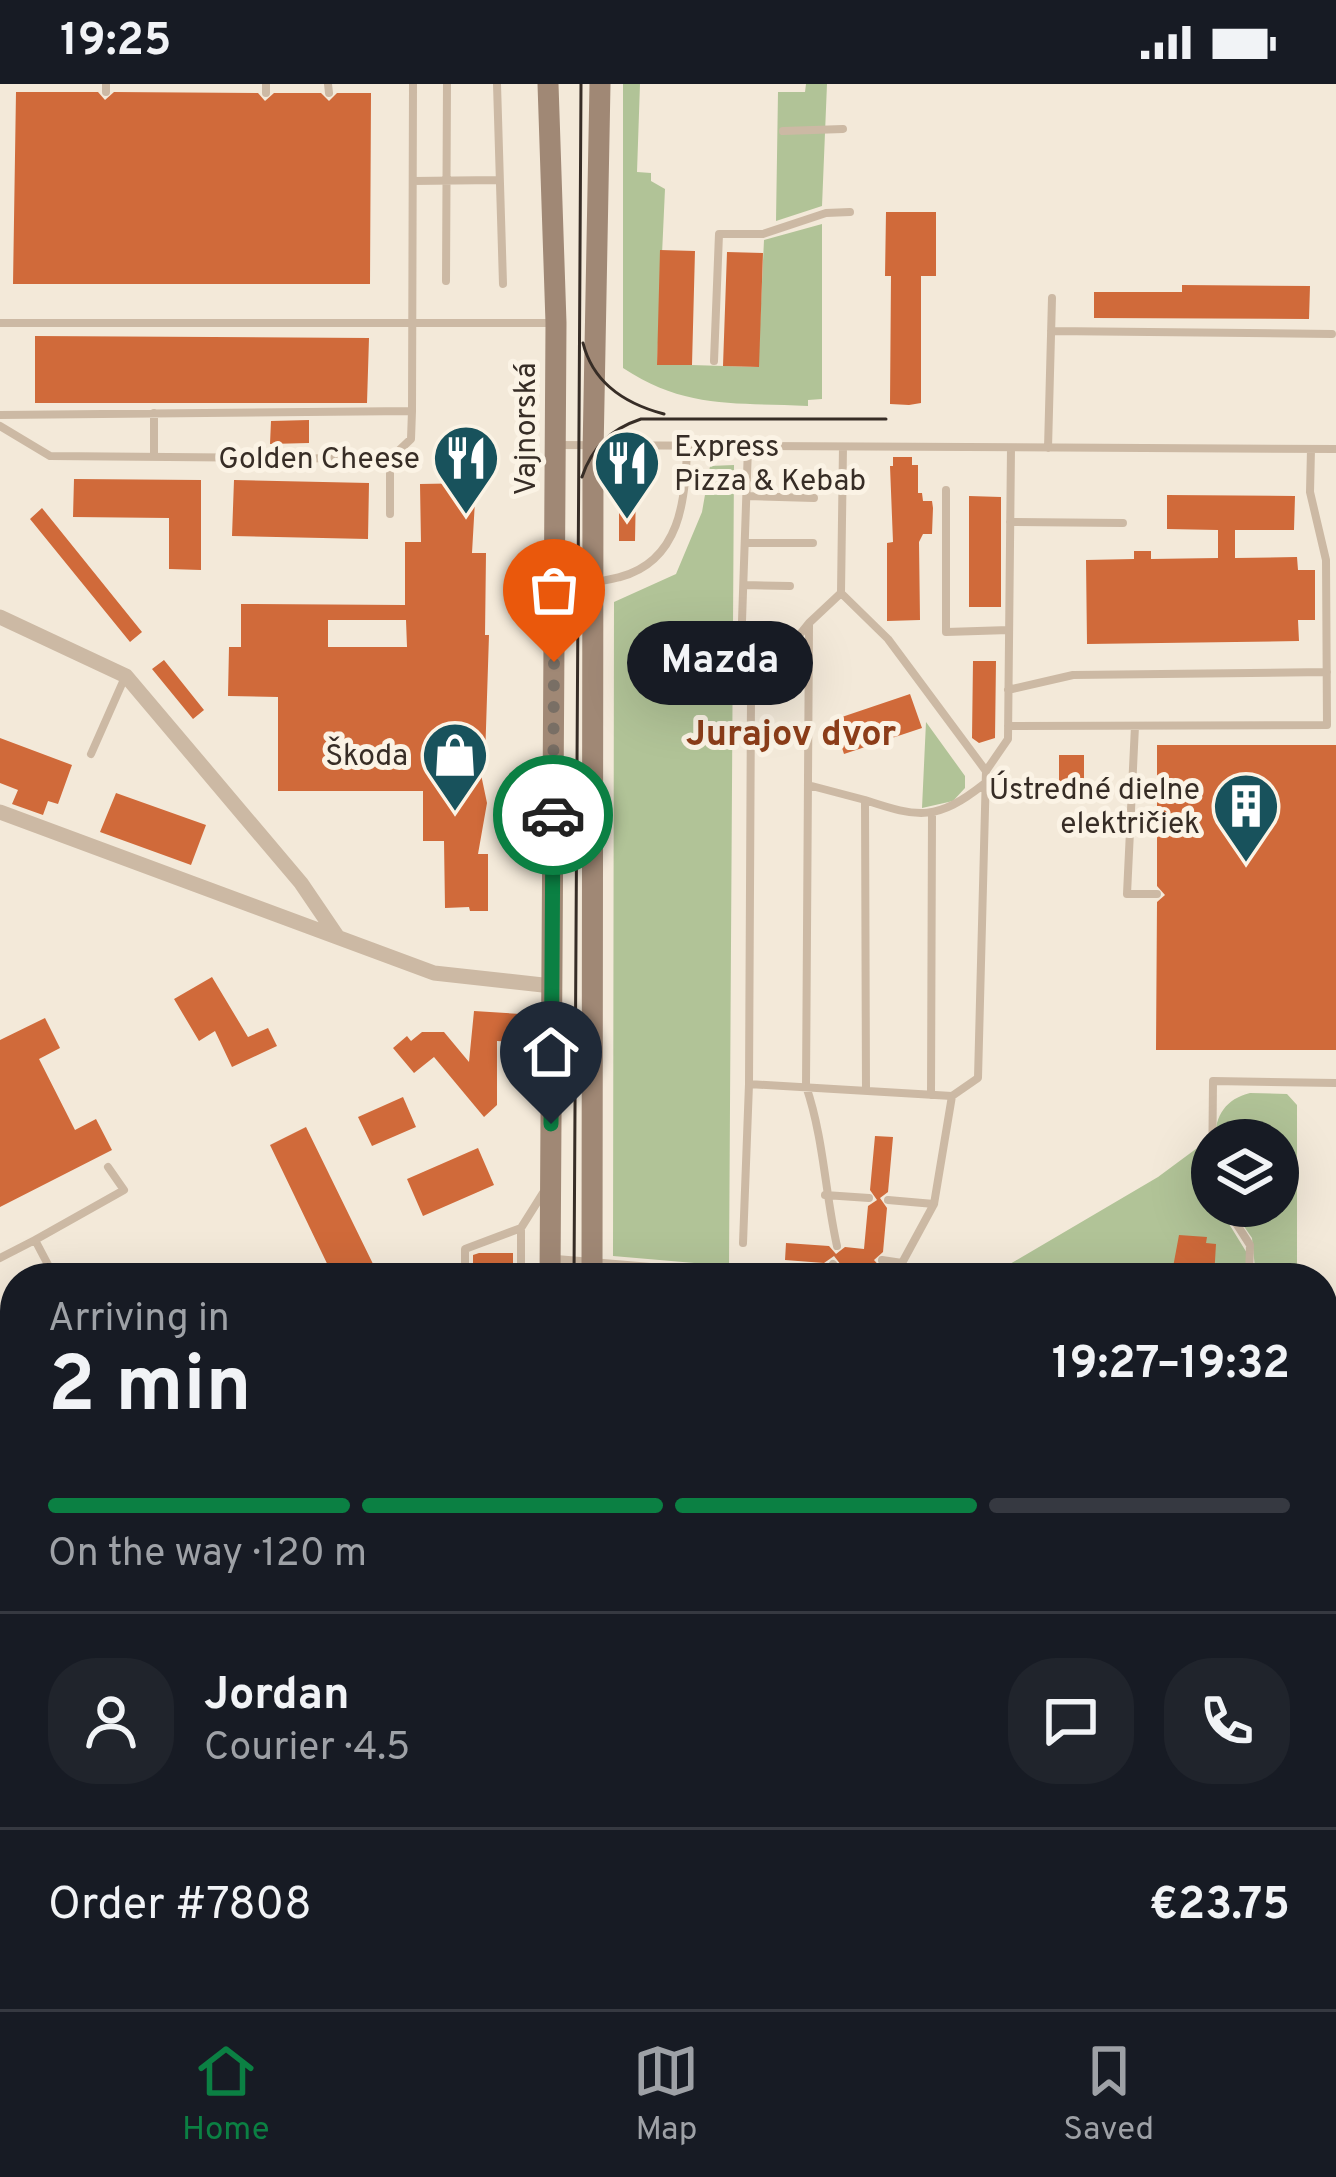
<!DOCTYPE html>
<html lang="en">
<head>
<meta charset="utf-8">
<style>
  :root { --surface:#171b24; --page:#20242c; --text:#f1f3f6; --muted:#9ea1a6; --line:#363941; --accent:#0b8043 }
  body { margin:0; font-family:Overpass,sans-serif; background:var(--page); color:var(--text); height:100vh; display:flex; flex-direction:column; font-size:45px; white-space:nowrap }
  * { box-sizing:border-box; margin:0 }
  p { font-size:39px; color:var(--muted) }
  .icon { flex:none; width:66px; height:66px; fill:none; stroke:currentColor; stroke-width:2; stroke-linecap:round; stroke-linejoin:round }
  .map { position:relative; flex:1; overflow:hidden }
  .sheet { position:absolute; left:0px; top:1179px; width:1338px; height:747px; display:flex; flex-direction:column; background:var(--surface); border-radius:48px 48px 0 0; box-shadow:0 12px 48px #0002 }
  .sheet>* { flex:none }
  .tools { position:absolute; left:1191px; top:1035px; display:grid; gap:24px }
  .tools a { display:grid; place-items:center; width:108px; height:108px; border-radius:50%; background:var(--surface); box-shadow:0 12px 48px #0002; font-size:60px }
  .pin { position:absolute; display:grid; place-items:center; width:102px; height:102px; color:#fff; margin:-123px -51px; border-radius:50% 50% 50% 0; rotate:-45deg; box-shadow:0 0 12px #0007 }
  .pin .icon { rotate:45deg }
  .courier { position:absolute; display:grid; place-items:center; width:120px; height:120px; margin:-60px; border:9px solid #0b8043; border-radius:50%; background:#fff; color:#222; box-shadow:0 3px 15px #0007 }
  .bubble { position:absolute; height:84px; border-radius:42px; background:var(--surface); box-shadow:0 12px 48px #0002; font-size:39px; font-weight:700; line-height:84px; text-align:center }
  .headline em { font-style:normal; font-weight:700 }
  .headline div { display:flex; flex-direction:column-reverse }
  .headline { display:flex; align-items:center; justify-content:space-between; height:204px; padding:0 48px }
  h1 { font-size:78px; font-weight:700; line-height:90px }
  .bar { display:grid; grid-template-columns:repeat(4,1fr); gap:18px 12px; align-content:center; height:144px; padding:0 48px }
  .bar i { height:15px; border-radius:9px; background:var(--line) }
  .bar .active { background:var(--accent) }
  .bar p { grid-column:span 4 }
  .line { display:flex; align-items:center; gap:30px; padding:0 48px; border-top:3px solid var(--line) }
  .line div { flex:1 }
  .round { display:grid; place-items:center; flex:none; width:126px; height:126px; border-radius:48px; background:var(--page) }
  .status { display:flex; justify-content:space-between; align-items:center; height:84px; padding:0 60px; background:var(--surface); direction:ltr }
  .status svg { height:33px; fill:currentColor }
  .menu { display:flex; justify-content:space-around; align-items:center; height:168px; border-top:3px solid var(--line); background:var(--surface); font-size:33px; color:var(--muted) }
  .menu a { display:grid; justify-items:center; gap:6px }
  .menu .active { color:var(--accent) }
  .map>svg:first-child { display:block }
  .green { fill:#b1c397 }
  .building { fill:#d06a3a; fill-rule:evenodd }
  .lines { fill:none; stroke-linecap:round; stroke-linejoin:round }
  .service { stroke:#ccb9a4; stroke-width:8 }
  .minor { stroke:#ccb9a4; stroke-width:15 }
  .secondary { stroke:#a08875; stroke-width:21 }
  .tram { stroke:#372d26; stroke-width:3 }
  .rail-casing { stroke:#372d26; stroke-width:10 }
  .rail { stroke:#fbf3e5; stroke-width:6; stroke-dasharray:18; stroke-linecap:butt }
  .done { stroke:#796f65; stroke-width:12; stroke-dasharray:0 21.6 }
  .route { stroke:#0b8043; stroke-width:15 }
  .labels { text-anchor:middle; stroke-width:10; stroke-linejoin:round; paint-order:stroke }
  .street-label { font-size:30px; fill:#372d26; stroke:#fbf3e5 }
  .poi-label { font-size:30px; fill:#372d26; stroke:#fbf3e5; text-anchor:end }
  .quarter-label { font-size:36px; font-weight:bold; fill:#8c3d19; stroke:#fbf3e5 }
</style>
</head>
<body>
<div class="status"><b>19:25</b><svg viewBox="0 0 49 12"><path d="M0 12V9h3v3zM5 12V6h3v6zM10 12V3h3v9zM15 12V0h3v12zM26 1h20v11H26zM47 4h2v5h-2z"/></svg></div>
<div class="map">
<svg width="1336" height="1925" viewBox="0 0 1336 1925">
  <rect width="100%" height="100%" fill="#f3e9d9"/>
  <path class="green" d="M623,0H640L637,88L651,89V97L665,105L657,280L758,283L764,156L822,140V315L808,316V322C736,318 687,326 623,284Z
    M806,0H827L822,122L776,137L778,8H805Z
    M734,381L729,1182L613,1172L614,518L676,490L702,428L710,382Z
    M926,638L965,692V704L953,717L922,724Z
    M1250,1009L1287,1010L1297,1021V1194H1256L1252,1154L1230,1122H1278V1056H1215C1215,1031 1226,1015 1250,1009Z
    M1208,1056L1207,1104L1212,1122H1218L1250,1174V1194H986L1158,1093Z"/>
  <path class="building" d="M16,8H98L105,16L114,8L258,9L265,17L274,9H321L329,17L337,9H371L370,200H13Z
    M886,128H936V192H921V319L909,321L890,320L891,192H885Z
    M660,166L695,167L692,281H657Z
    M727,168L763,169L759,283L723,282Z
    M1182,201L1310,202L1309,235L1094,234V208H1182Z
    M35,252L369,254L367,319H35Z
    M309,336V359L270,360L271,337Z
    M893,373H912V381H918V409H922L923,417H932L933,424L932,450H923L919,458L920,536L887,537V459L893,458L890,382H893Z
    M74,395L201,396V486L169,485V434L73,433Z
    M234,396L369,399L368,455L232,452Z
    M476,399L472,469H486L485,551H489L485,675L478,676L487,719L478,770H488V827H470L469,823L445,824L444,757H423V707H278V613L228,612L229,563H241V520L405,521V458H421L420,400ZM328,536H406L407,563H328Z
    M619,403H636L635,457H619Z
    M1167,411L1295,412L1294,446H1235V474L1297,473L1298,486H1315V536H1298L1299,557L1087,560L1086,476L1134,475V467H1151V475L1218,474V446L1167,445Z
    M969,412L1001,413V523H969Z
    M42,424L142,548L130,558L30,435Z
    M164,576L204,626L193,635L152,585Z
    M973,577H996L995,654L979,659L972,654Z
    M910,610L922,644L844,670L833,636Z
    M0,654L72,681L58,720L48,717L43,731L12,720L18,706L0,699Z
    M1157,661H1336V966H1156L1157,818L1165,811L1157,802Z
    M1059,671H1084V704H1059Z
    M116,709L206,741L191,781L100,748Z
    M212,893L248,953L268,944L277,962L232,983L215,947L199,957L174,915Z
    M474,927L520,930L517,958L497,957V1021L484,1033L434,973L414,989L393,964L407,952L411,957L422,948H444L469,978Z
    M45,934L60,964L39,975L75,1046L96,1035L112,1066L0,1123V956Z
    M403,1013L416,1043L372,1062L358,1033Z
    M306,1043L374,1182L349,1194H334L270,1061Z
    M875,1052L893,1053L888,1108L880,1114L887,1124L883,1168L874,1176L881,1184L841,1181L834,1172L824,1179L785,1176L786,1159L829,1162L836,1170L845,1163L864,1165L868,1122L877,1116L870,1106Z
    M478,1064L494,1101L423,1132L407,1095Z
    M1179,1151L1207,1153L1206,1159L1216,1160L1214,1194H1171Z
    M479,1169H513V1194H473V1171Z
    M15,1224V1390L0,1398V1232Z
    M15,1442V1592L0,1563V1450Z"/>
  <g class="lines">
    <path class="service" d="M106,0V8
      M266,0V9
      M328,0L329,9
      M497,0L503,200
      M783,47L843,45
      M413,97L498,96
      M446,197L447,0
      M0,239H550
      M1051,247L1332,250
      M714,277L719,150H763L826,129L850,128
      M154,329V373
      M0,331L412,327L413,0
      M0,342L50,372L390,375
      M556,361L1336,365
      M843,363L841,509L809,539L751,611L749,1000L952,1012L978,994L986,687L1008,655L1011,364
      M1048,364L1052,214
      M946,406V548L1009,546
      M747,412L814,414
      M390,430V375L411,355L412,327
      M1010,438L1123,439
      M745,459H813
      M556,486C568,490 581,496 592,497C601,498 612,495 620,493C680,477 686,416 687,362
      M744,501L790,502
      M841,509L888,555L986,687
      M742,537L748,363
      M809,541L806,1002C824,1055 825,1109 837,1162
      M1008,606L1073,591L1327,588
      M1008,642L1327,641L1326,476L1310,408L1311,365
      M1135,642L1127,810H1157
      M91,670L125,593
      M808,701L865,716L866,1007
      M865,716C919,734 937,737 984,700
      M931,1011L932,731
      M1212,1101L1213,997L1336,999
      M825,1111L869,1114
      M888,1116L934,1120L952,1012
      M1225,1122L1250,1161L1249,1194
      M35,1156L124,1106L108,1083
      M743,1159L749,1000
      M0,1174L35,1156L55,1194
      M882,1176L902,1179L911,1194
      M902,1179L934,1120
      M465,1194V1165L521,1144
      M521,1194V1144L543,1109
      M825,1194L833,1180
      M1323,1337L1336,1339
      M0,1425L15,1418
      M433,1911L434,1925
      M798,1911V1925
      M1020,1911L1022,1925
      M512,1925L519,1918L520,1911
      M1206,1925L1336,1910"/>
    <path class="minor" d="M0,533L126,592L301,799L337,852
      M0,728L434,889L552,902
      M550,1178L739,1194
      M1323,1372L1336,1374
      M1323,1869L1336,1868
      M823,1925L949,1911"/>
    <path class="secondary" d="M548,0L556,239L550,1194
      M592,1194L593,369L600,0
      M545,1925V1911
      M591,1925V1911"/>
    <path class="tram" d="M583,259C593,299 626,320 664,330
      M582,393C592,363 611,345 641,335H886
      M574,1194L581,0
      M571,1925V1911"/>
    <g class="rail-casing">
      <path id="rail" d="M63,1925L90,1912"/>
    </g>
    <use href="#rail" class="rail"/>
  </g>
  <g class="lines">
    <path class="done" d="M553,731L554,578"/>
    <path class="route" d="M551,1040L553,731"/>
  </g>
  <defs>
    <g id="restaurant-pin" transform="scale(3.45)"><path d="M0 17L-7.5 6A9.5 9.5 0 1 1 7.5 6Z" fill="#18525c" stroke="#fbf3e5"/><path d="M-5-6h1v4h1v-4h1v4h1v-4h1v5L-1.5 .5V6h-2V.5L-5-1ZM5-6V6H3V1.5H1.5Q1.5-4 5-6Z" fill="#fff"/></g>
    <g id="shop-pin" transform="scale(3.45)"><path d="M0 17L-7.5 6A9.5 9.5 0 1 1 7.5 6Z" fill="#18525c" stroke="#fbf3e5"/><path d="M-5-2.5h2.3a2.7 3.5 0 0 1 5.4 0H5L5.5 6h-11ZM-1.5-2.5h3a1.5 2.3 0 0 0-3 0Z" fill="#fff"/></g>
    <g id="building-pin" transform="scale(3.45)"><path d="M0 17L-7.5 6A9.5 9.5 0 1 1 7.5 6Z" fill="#18525c" stroke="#fbf3e5"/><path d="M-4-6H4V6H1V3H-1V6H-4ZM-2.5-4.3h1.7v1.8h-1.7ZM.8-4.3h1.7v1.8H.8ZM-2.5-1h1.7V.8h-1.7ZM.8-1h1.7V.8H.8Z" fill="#fff"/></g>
  </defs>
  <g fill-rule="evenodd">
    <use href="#restaurant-pin" x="466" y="374"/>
    <use href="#restaurant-pin" x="627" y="379"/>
    <use href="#shop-pin" x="455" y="671"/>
    <use href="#building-pin" x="1246" y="722"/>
  </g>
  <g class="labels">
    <g class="street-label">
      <text transform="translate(525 345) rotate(-90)" y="10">Vajnorská</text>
    </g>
    <g class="poi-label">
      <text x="674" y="372" text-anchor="start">Express<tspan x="674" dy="34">Pizza &amp; Kebab</tspan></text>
      <text x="420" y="384">Golden Cheese</text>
      <text x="408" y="681">Škoda</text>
      <text x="1200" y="715">Ústredné dielne<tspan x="1200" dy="34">električiek</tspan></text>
    </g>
    <g class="quarter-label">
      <text x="791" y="661">Jurajov dvor</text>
    </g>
  </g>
</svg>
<div class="tools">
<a><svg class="icon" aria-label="layers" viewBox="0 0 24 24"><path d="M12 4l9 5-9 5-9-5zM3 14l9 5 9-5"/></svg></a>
</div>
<div class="pin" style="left:554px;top:578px;background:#ea580c"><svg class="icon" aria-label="bag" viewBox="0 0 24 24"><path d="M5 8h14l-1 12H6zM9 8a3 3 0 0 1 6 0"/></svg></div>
<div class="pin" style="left:551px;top:1040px;background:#1f2937"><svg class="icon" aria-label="home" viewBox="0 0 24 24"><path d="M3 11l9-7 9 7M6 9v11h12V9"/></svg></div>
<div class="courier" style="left:553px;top:731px"><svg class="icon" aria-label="car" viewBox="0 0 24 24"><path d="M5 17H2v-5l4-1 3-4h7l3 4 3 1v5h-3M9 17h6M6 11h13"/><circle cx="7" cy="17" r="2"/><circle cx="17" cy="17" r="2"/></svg></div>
<div class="bubble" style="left:627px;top:537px;width:186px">Mazda</div>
<section class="sheet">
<div class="headline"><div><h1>2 min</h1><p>Arriving in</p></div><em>19:27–19:32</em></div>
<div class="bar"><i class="active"></i><i class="active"></i><i class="active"></i><i></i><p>On the way · 120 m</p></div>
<div class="line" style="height:216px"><a class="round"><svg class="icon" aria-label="person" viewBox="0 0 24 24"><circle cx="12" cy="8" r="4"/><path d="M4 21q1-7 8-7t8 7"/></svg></a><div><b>Jordan</b><p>Courier · 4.5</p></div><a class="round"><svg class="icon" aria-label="chat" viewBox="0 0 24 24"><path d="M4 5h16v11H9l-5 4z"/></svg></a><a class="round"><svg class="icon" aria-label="phone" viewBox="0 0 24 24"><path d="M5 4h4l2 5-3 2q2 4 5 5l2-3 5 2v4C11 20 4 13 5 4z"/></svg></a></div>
<div class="line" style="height:156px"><div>Order #7808</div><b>€23.75</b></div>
</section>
</div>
<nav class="menu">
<a class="active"><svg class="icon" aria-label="home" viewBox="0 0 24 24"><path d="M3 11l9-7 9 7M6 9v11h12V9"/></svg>Home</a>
<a><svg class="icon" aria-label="map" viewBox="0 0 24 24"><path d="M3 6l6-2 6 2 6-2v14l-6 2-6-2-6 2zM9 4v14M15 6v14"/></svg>Map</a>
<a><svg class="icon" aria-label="saved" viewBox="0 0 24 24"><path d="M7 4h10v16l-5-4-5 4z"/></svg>Saved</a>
</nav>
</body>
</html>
